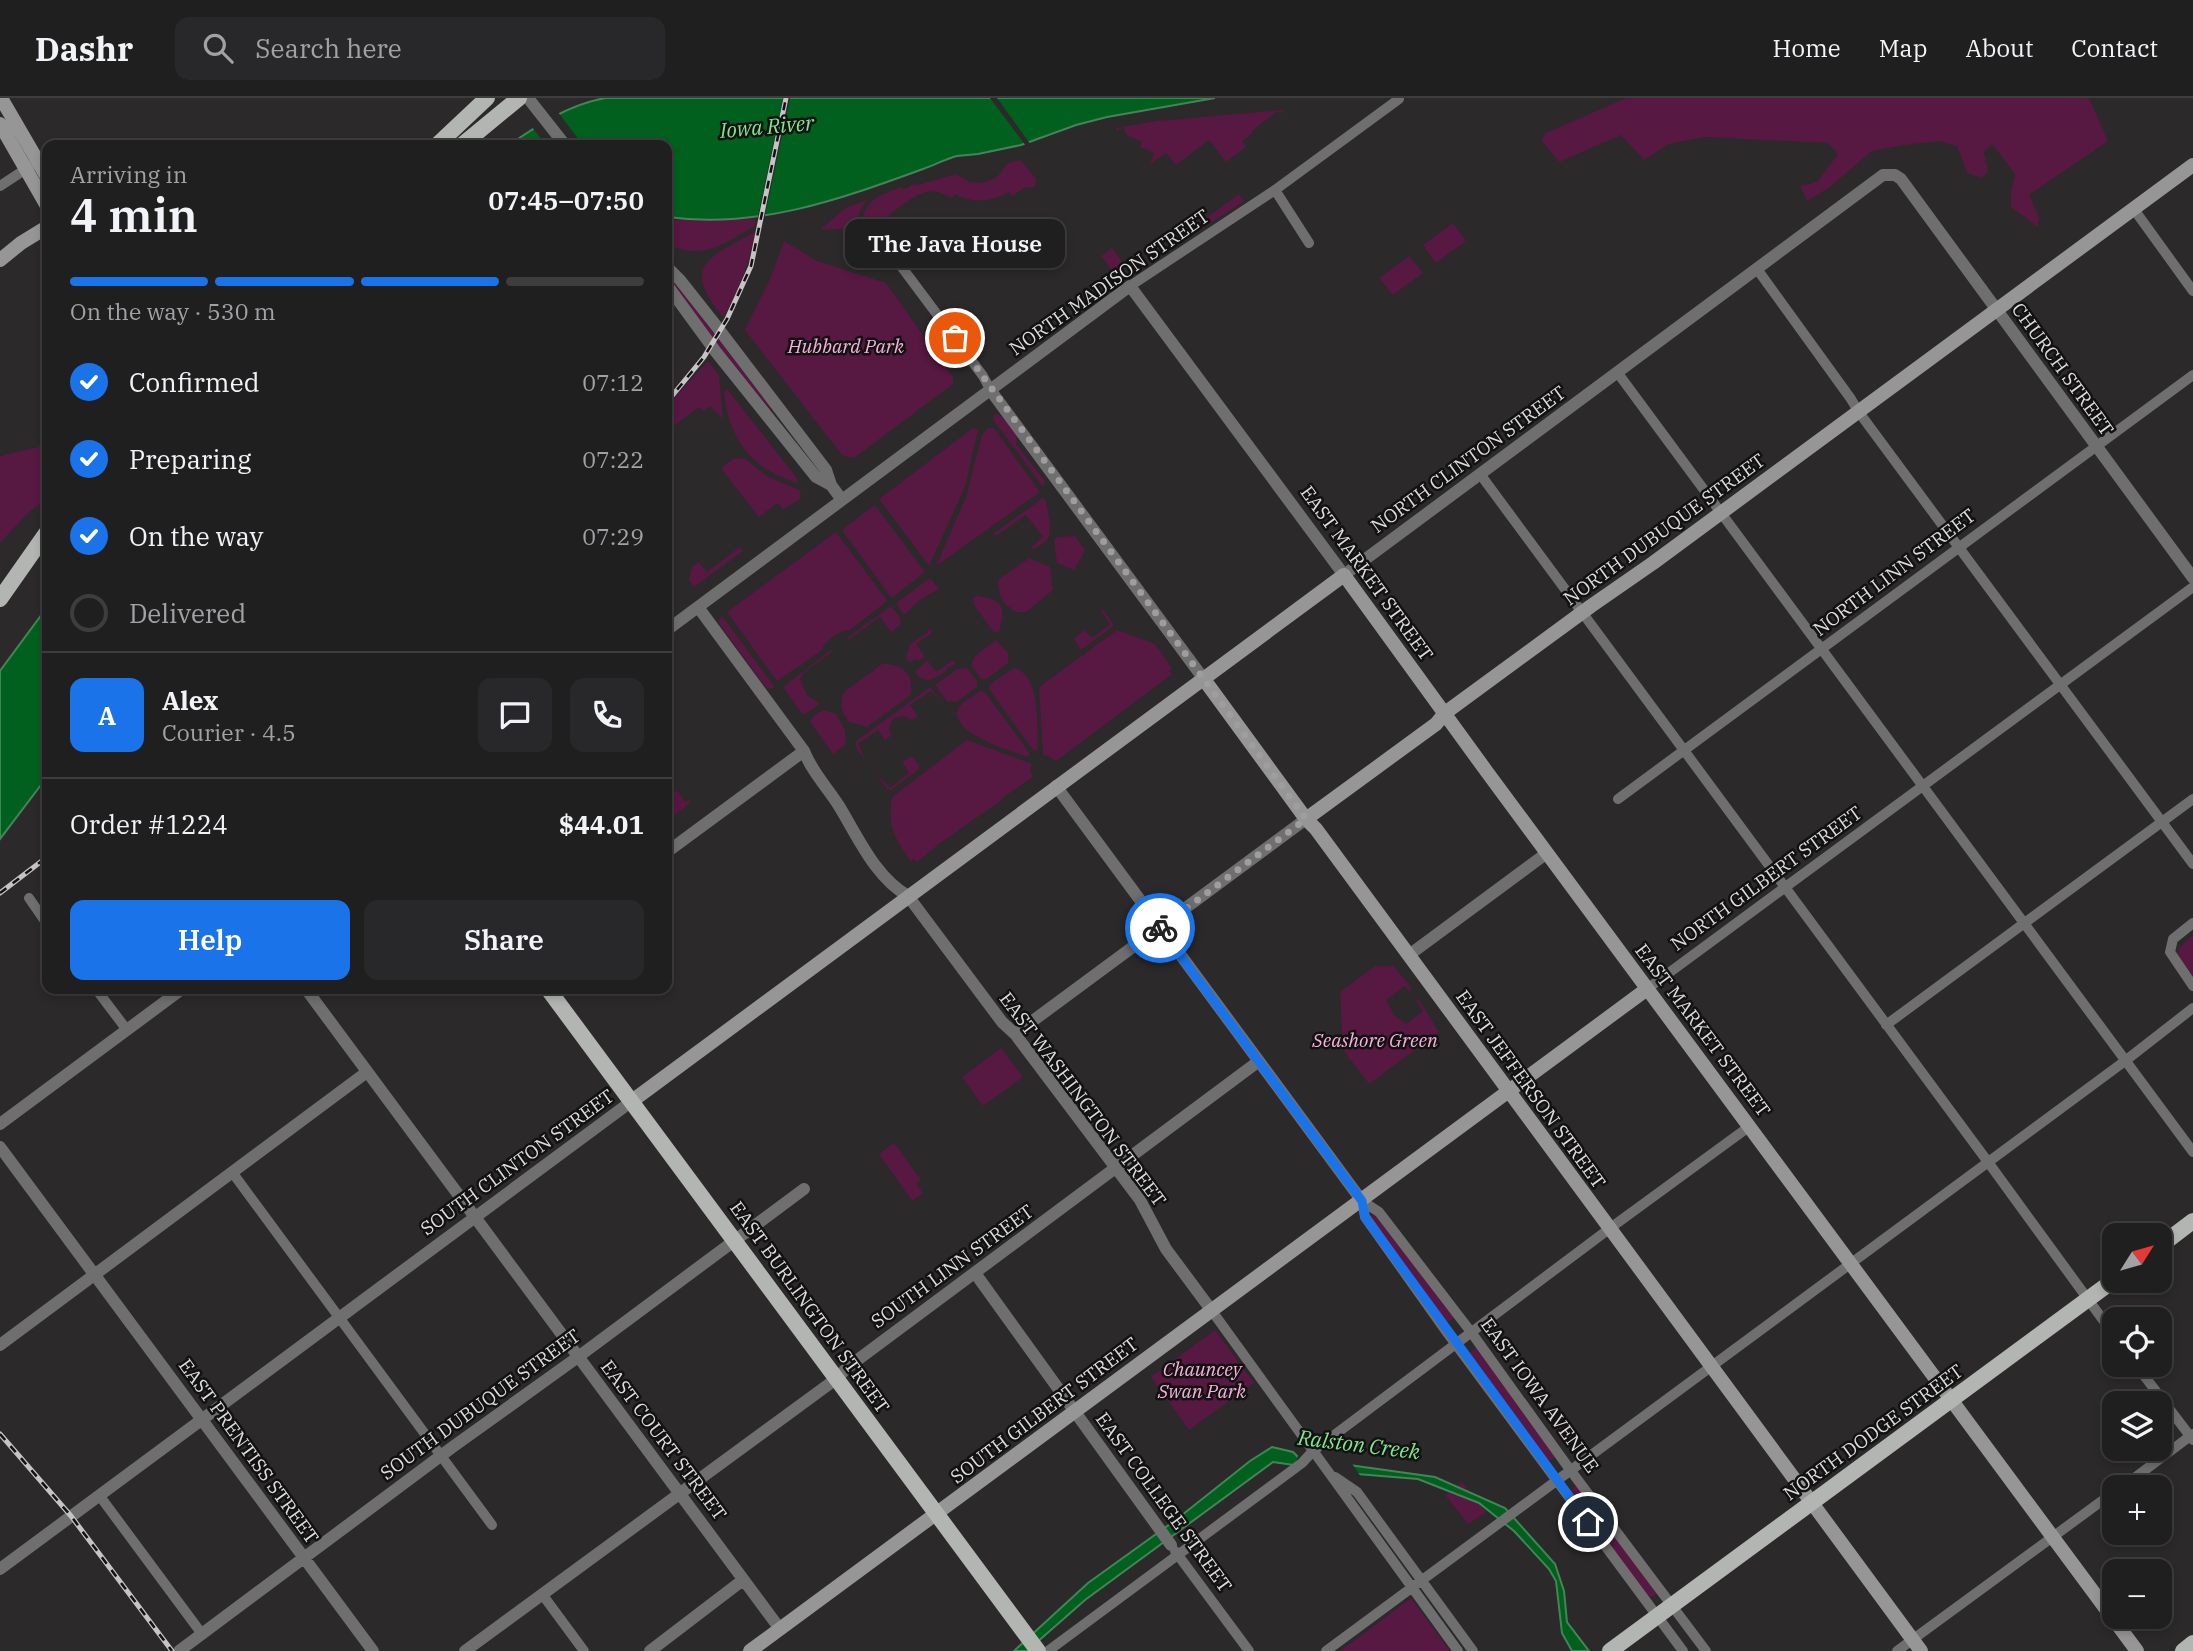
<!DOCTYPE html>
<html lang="en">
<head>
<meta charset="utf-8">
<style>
  :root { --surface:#201f20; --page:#282729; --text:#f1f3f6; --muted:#a2a2a5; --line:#3d3d3e; --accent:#1a73e8 }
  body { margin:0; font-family:"IBM Plex Serif",serif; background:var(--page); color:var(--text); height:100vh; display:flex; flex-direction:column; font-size:26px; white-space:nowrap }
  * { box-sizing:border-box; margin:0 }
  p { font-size:23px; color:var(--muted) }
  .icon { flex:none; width:38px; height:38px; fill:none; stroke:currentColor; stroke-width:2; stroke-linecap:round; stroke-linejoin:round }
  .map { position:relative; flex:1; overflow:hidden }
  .sheet { position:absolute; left:42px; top:42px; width:630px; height:854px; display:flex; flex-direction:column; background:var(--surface); border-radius:14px; box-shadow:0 4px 10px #0003,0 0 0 2px var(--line) }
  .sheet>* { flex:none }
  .needle { width:46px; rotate:53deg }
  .fabs { position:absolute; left:2102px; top:1125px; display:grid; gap:14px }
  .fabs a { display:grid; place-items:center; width:70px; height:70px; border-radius:14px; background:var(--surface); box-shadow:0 4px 10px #0003,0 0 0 2px var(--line); font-size:35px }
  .pin { position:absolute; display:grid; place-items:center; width:60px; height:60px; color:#fff; margin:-30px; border:4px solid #fff; border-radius:50%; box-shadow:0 2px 7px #0007 }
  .courier { position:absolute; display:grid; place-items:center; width:70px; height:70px; margin:-35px; border:5px solid #1a73e8; border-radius:50%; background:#fff; color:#222; box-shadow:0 2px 9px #0007 }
  .bubble { position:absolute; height:49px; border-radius:14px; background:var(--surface); box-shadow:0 4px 10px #0003,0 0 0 2px var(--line); font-size:23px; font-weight:600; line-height:49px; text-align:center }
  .headline em { font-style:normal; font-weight:600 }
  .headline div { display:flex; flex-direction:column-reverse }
  .headline { display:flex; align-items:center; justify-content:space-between; height:119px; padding:0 28px }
  h1 { font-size:46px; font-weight:600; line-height:52px }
  .bar { display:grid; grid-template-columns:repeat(4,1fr); gap:10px 7px; align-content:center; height:84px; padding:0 28px }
  .bar i { height:9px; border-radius:5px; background:var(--line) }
  .bar .current { background:var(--accent) }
  .bar p { grid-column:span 4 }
  .line { display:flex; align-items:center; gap:18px; padding:0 28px; border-top:2px solid var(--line) }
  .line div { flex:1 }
  .round { display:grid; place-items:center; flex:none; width:74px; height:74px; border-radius:14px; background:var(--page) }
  ol { padding:0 28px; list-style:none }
  li { display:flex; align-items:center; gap:21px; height:77px }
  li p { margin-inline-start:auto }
  li .icon { padding:7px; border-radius:50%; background:var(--accent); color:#fff; stroke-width:4 }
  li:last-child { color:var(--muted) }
  li i { width:38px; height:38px; border:4px solid var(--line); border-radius:50% }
  .primary-button { display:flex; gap:14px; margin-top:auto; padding:14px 28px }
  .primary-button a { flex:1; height:80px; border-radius:14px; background:var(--accent); color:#fff; font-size:28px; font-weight:600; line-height:80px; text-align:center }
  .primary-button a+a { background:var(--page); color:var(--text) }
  header { display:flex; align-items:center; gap:42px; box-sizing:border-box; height:98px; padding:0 35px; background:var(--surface); border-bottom:2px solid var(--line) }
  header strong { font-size:33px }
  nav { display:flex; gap:38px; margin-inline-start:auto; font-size:24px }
  .search { width:490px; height:63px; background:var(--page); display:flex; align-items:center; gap:18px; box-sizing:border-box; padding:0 24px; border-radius:14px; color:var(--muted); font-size:26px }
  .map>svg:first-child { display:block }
  .green { fill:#571842 }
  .water { fill:#01601e; stroke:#438557; stroke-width:2 }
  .pier { fill:#2b292a }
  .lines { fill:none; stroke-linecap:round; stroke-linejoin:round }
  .minor { stroke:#6e6f6e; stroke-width:10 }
  .tertiary { stroke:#6e6f6e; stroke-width:12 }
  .secondary { stroke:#959695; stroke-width:14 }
  .primary { stroke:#b2b5b2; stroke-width:16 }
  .rail-casing { stroke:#c5c3c4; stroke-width:5 }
  .rail { stroke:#131212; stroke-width:2.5; stroke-dasharray:8; stroke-linecap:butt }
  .done { stroke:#9f9d9e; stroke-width:7; stroke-dasharray:0 12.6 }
  .route { stroke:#1a73e8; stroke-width:9 }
  .labels { text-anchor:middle; stroke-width:5; stroke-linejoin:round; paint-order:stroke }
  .street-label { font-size:19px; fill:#dedcdd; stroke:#131212 }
  .park-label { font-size:19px; font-style:italic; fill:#f7b2da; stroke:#131212 }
  .water-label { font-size:21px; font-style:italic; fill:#81e78d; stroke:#131212 }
</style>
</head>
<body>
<header>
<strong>Dashr</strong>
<div class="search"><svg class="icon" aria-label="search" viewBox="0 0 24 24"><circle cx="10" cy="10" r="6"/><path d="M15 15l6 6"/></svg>Search here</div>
<nav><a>Home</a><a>Map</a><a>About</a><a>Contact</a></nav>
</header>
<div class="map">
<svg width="2193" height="1553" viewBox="0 0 2193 1553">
  <rect width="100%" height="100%" fill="#2b292a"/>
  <path class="green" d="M1626,0H2089L2108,43L2029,97L2039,119L2038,129L2011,109V93L2015,76L1992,46L1984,54L1988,74L1982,80L1967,75L1957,48L1939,43L1898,48L1872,53L1830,89L1807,103L1800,88L1817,84L1838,56L1828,45L1704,39L1669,46L1644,62L1621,37L1559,64L1541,42L1546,35Z
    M1283,12L1284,15L1276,14L1252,33L1251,37L1242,43L1246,49L1226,64L1209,42L1176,67L1166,55L1150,66L1154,55L1140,49L1142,44L1126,37L1124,29L1116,33V30L1156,23Z
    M1021,62L1036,81L1035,89L1024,90L1012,98L1009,94C991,104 973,106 955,96L952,100C931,88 918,95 901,108C894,113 888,117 884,124L861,130C863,103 878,97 901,89L902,91L910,89V87L917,85L918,87L956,76L970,84L983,85L997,79L1008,65Z
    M1239,96L1244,103L1197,134L1188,133Z
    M867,102L860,113L855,130L823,132L822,130L847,109Z
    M755,121V128C724,146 702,163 667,146V122Z
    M1453,125L1466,143L1436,165L1423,147Z
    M755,134C750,163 739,194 723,219C680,168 709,159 755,134Z
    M784,143L817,163L886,185L953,279V286L854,360L842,357L745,232L770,181Z
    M1112,150L1126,169L1115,176L1101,158Z
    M1409,158L1423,175L1393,197L1379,180Z
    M675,184L777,317L745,285L672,187Z
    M708,263L719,277L723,321L710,308L703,313L699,309L667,333V308Z
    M727,291L797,380L798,385C752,372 729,341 724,295Z
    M997,316L1004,320L1017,338L1016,346L1044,382V388H1042L1030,372L1032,370L1030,371L993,322L994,317Z
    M973,330L978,332L965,389L929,468L879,401Z
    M988,330H994L1040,394L936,468L966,399L982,337Z
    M47,347V400L28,415L0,445V358Z
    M744,360L767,378L799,392L801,396L799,402L783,411L778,405L759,419L723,373L722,369L733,361Z
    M1044,399C1048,406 1052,434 1048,441C1045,445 1037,449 1033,452L1031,449L1043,439L1026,417L996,438L994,435Z
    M875,407L925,474L893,499H891L843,434L844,430Z
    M836,434L886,501V504L850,532C840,531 824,544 821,553L777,583L727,514Z
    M1075,438L1085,452L1074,472L1057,465L1054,442L1057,439Z
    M740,449L743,453L694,489L689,482L692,469L699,464L707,474Z
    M1029,460L1050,469L1053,492L1026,514H1016L1006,507L1000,498L998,482Z
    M930,480L939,491L921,501L904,517L896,505Z
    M976,498C1003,500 1008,511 998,535L993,533L974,507L973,501Z
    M891,508L900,519L901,526L891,534L880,519L848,542L847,540Z
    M1103,511L1113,526L1112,529L1081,552L1074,540L1085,532L1092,540L1110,526L1101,513Z
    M722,518L774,588L773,590L767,591L721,528L718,523Z
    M930,530L932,535L916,546L925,559L918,563L916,561L909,565L906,559L910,546L928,534Z
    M1117,532L1155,546L1172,570L1169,573L1172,576L1056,663L1048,658L1043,657L1039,589Z
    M996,542L1009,556L1008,565L987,581H981L971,567L975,558Z
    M831,552L832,554L803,575L800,581L807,597L820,606L803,617L783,589Z
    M927,562L936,574L953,562L956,566L946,570L947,572C937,580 923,588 915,574Z
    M882,566C902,565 915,576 911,597L867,629L849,624C841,615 839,605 844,594Z
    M967,570L977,583V589L957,604L947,603L935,587L957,571Z
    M1014,570C1041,576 1037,629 1038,651L1034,653L989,591L990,586Z
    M930,589L944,607L931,593L910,607L918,618L912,622L903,618L894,620L889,628L891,638L885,642L878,632L858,646L866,664L856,649V643Z
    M980,593L985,594L1030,656L1027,659C1012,653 948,635 958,611C961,604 974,598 980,593Z
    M823,612L836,616L845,632L846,646L833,656L810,624L813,618Z
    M967,642L1032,666L1030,673L1033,679L1002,700L1003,701L939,746L917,764L914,761L911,763C895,742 887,727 892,699Z
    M912,658L919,667L918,672L891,692L887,691L876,675L890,690L909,675L902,664Z
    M677,692L685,704L689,702L690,705L672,719L667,712L671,708L667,700Z
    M2193,837V878L2179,859L2178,851Z
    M1375,868H1394L1412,891L1409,893L1405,888L1386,902L1394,917L1406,926L1423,913L1416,903L1418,900L1439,934L1369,986L1343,952L1340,894Z
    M1001,950L1023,979L983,1008L962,979Z
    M894,1045L921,1082L916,1086L923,1095L912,1103L879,1056Z
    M1376,1114L1455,1220L1446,1225L1370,1123L1369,1119Z
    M1215,1232L1254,1285L1189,1332L1151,1279Z
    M1476,1249L1556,1359L1549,1363L1547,1362L1469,1256Z
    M1462,1384L1486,1414L1468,1426L1445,1397Z
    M1577,1387L1657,1492V1496L1650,1500L1570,1393Z
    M1411,1500L1450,1553H1340Z"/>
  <path class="water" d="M605,0H1215L1107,19L1076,27L1021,47L978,56L957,58C945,61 935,67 923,71C838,102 758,131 667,119V47H509C540,26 568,7 605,0Z
    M47,502V679L0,741V573L42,516Z
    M1272,1349L1293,1354L1299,1360L1435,1379L1505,1410L1555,1466L1564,1493L1567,1524L1589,1553H1572L1562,1535L1556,1483L1549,1471L1514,1433L1479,1405L1418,1381L1357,1376L1273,1364L1085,1502L1027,1553H1014L1088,1485L1177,1421L1250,1363Z"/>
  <path class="pier" d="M783,0H790L764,122L757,123Z
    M990,0H997L1031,47L1026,48Z
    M557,13L583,47H546L532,29Z
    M1298,1358L1351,1364L1361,1379L1294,1371Z"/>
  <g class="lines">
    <path class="minor" d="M0,88L38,63
      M1275,92L1309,145
      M2133,110L2193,193
      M889,152L983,278L991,293
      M1757,171L1851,301L1858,313L2193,766
      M1130,188L1275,92L1399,1
      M1617,274L2193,1054
      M1480,376L1988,1064L2114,1237
      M1618,701L2193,277
      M29,800L47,826
      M2193,825L2173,841L2170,854L2193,888
      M96,891L127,932
      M1647,891L2193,489
      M1886,927L2193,701
      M232,1074L492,1427
      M1362,1103L1379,1114L1471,1234L1571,1373L1706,1553
      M1362,1103L1365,1119L1446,1233L1683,1553
      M1212,1213L1458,1553
      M2136,1267L2193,1342
      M1335,1379L1357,1394L1473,1553
      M2121,1390L2193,1336
      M99,1397L202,1536
      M1175,1453L1249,1553
      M542,1496L584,1553
      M1048,1553L1302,1365L1313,1353L1609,1131L1750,1028
      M1326,1553L2125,963L2193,910
      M1897,1553L2114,1394"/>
    <path class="tertiary" d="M528,0L565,47
      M667,169L680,182L714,225L826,372L831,387L842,402
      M667,187L716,254L816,379L831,387
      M991,293L1203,580
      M698,509L804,653C812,674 827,689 839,708C858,739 875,779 908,798L1002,924L1015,936L1140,1102L1166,1151L1212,1213
      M667,532L1130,188L1344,477L1883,77H1895L1901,81L2193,480
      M1056,688L1362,1103
      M667,754L804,653
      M1409,857L1547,755
      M306,891L780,1531
      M1015,936L1306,721
      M0,1026L182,891
      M0,1049L373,1553
      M975,1175L1171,1447
      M0,1247L367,974
      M0,1471L632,1003
      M179,1553L454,1348L578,1259L804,1091
      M465,1553L836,1281L848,1269L1259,963
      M650,1553L743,1482"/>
    <path class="secondary" d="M1,0L47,79
      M0,26L47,108
      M0,162L21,145L47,129
      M1203,580L1306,721L1316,731L1921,1553
      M1306,721L1436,626L1445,615L1591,508L1653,465L2193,67
      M632,1003L1344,477L1487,674L2137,1553
      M750,1553L1647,891"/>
    <path class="primary" d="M437,47L487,0
      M462,47L519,0
      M0,501L47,434
      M548,891L1038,1553
      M2160,1148L2193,1123
      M1610,1553L2114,1182
      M2183,1553L2193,1545"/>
    <g class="rail-casing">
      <path id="rail" d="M667,304L704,259L727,221L751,168L786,0
        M0,795L47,759
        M0,1336L71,1418L172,1553"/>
    </g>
    <use href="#rail" class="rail"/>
  </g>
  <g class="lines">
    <path class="done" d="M955,240L1306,721L1160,830"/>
    <path class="route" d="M1160,830L1362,1103L1365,1119L1588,1424"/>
  </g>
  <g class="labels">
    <g class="street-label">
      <text transform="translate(1109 184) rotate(-35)" y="7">NORTH MADISON STREET</text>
      <text transform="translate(2063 271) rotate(54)" y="7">CHURCH STREET</text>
      <text transform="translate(1468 361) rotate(-36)" y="7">NORTH CLINTON STREET</text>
      <text transform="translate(1664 431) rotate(-36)" y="7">NORTH DUBUQUE STREET</text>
      <text transform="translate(1894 474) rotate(-37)" y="7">NORTH LINN STREET</text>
      <text transform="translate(1367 475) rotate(54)" y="7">EAST MARKET STREET</text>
      <text transform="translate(1766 780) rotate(-36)" y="7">NORTH GILBERT STREET</text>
      <text transform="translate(1703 932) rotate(53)" y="7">EAST MARKET STREET</text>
      <text transform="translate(1531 991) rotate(54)" y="7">EAST JEFFERSON STREET</text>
      <text transform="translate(1083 1001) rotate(53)" y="7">EAST WASHINGTON STREET</text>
      <text transform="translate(517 1064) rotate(-36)" y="7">SOUTH CLINTON STREET</text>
      <text transform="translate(952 1168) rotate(-36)" y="7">SOUTH LINN STREET</text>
      <text transform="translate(810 1209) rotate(54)" y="7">EAST BURLINGTON STREET</text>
      <text transform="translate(1540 1297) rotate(54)" y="7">EAST IOWA AVENUE</text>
      <text transform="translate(480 1306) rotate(-36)" y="7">SOUTH DUBUQUE STREET</text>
      <text transform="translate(1044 1312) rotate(-37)" y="7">SOUTH GILBERT STREET</text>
      <text transform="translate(1873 1334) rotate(-36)" y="7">NORTH DODGE STREET</text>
      <text transform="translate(664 1342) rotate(53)" y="7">EAST COURT STREET</text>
      <text transform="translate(249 1353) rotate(54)" y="7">EAST PRENTISS STREET</text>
      <text transform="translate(1164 1404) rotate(54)" y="7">EAST COLLEGE STREET</text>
    </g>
    <g class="park-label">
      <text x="846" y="255">Hubbard Park</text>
      <text x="1375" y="949">Seashore Green</text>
      <text x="1202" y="1278">Chauncey<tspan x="1202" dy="22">Swan Park</tspan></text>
    </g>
    <g class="water-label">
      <text transform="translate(767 29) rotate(-5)" y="7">Iowa River</text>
      <text transform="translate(1359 1347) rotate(7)" y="7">Ralston Creek</text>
    </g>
  </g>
</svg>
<div class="fabs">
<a><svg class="needle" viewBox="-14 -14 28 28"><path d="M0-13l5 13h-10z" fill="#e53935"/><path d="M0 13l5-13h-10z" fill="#a2a2a5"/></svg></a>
<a><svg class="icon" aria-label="locate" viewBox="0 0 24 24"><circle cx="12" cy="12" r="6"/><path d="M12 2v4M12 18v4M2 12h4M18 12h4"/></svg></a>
<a><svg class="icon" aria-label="layers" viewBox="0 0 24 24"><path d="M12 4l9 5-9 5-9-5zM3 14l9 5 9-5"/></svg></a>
<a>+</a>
<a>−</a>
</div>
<div class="pin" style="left:955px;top:240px;background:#ea580c"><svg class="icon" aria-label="bag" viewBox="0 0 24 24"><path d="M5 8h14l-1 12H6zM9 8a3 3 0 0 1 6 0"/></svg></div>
<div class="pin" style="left:1588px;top:1424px;background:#1f2937"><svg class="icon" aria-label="home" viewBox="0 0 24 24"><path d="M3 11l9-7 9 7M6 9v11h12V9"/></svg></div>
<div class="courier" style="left:1160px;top:830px"><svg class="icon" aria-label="bike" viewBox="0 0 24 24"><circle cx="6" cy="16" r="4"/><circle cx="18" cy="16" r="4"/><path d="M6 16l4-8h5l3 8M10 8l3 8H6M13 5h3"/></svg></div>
<div class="bubble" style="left:845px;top:121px;width:220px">The Java House</div>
<section class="sheet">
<div class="headline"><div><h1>4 min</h1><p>Arriving in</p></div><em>07:45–07:50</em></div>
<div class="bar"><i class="current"></i><i class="current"></i><i class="current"></i><i></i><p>On the way · 530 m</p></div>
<ol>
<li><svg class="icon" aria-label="check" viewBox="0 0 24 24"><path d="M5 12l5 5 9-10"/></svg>Confirmed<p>07:12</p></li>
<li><svg class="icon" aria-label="check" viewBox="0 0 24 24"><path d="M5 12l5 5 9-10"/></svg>Preparing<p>07:22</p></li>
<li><svg class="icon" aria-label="check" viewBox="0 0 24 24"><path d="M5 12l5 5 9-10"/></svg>On the way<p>07:29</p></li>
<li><i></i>Delivered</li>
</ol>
<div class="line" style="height:126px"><b class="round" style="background:var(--accent);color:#fff">A</b><div><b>Alex</b><p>Courier · 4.5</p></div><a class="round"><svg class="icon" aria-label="chat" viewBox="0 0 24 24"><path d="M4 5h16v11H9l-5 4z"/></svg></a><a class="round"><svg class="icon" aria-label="phone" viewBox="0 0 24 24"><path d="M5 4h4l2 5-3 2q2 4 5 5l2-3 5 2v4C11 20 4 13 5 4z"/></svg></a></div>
<div class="line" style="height:91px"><div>Order #1224</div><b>$44.01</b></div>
<div class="primary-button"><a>Help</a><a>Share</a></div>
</section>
</div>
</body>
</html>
